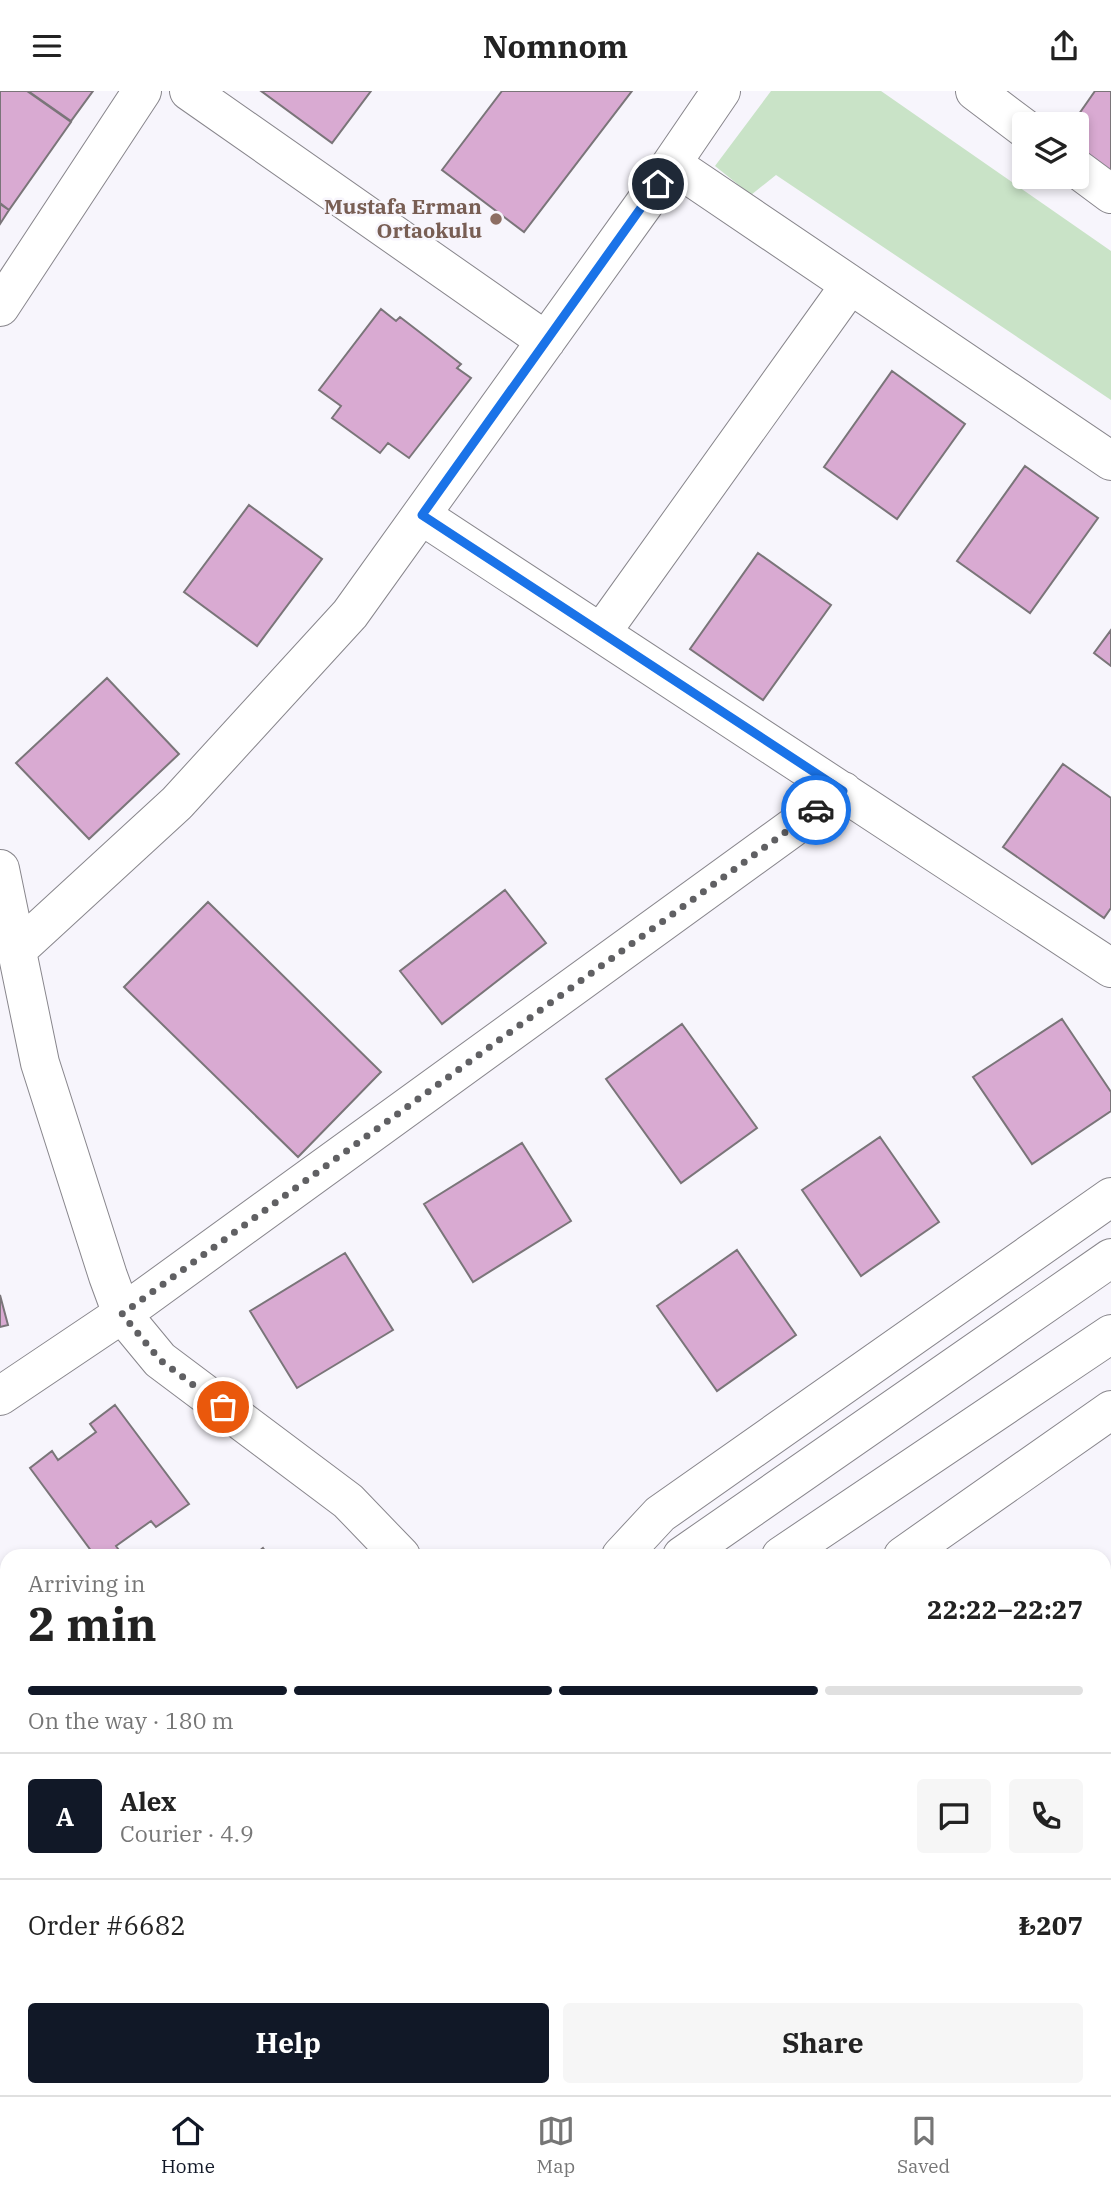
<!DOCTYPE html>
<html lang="en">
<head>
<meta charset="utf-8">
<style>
  :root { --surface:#fff; --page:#f6f6f6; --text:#222; --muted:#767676; --line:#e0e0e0; --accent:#111827 }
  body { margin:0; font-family:"IBM Plex Serif",serif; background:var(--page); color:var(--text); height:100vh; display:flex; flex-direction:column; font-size:26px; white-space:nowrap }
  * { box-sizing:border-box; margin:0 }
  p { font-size:23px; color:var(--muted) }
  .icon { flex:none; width:38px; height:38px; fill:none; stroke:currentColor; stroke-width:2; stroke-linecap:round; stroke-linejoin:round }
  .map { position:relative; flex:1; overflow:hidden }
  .drawer { position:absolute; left:0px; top:1458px; width:1111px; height:548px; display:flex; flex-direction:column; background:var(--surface); border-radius:21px 21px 0 0; box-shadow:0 4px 10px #0003 }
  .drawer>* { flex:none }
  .tools { position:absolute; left:1012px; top:21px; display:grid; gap:14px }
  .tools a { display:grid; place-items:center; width:77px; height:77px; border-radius:7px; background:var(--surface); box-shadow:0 4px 10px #0003; font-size:35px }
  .pin { position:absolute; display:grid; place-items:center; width:60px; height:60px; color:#fff; margin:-30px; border:4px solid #fff; border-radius:50%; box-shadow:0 2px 7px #0007 }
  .courier { position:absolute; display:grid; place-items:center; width:70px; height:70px; margin:-35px; border:5px solid #1a73e8; border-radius:50%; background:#fff; color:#222; box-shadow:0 2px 9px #0007 }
  .head em { font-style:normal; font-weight:800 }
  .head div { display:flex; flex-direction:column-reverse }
  .head { display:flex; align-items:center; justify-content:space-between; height:119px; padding:0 28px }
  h1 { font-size:46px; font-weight:800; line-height:52px }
  .bar { display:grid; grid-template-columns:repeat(4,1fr); gap:10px 7px; align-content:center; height:84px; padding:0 28px }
  .bar i { height:9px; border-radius:5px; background:var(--line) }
  .bar .current { background:var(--accent) }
  .bar p { grid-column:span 4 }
  .line { display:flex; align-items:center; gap:18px; padding:0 28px; border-top:2px solid var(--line) }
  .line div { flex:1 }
  .round { display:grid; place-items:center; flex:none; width:74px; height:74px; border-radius:7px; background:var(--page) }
  .primary-button { display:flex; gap:14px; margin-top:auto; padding:14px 28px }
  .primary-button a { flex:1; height:80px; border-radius:7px; background:var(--accent); color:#fff; font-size:28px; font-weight:800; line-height:80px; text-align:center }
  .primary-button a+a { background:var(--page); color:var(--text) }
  header { display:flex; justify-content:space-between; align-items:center; height:91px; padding:0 28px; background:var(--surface); font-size:32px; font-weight:800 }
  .tab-bar { display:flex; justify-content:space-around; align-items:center; height:98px; border-top:2px solid var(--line); background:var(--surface); font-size:19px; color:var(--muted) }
  .tab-bar a { display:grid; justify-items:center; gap:4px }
  .tab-bar .current { color:var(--accent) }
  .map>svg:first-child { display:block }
  .green { fill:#c9e3c7 }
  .building { fill:#d9aad2; stroke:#7a7579; stroke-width:2 }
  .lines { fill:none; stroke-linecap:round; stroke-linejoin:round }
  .minor-casing { stroke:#88868c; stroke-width:40 }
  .major-casing { stroke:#88868c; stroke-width:40 }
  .minor { stroke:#fff; stroke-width:38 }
  .major { stroke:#fff; stroke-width:38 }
  .done { stroke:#606063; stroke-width:7; stroke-dasharray:0 12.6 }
  .route { stroke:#1a73e8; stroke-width:9 }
  .education-dot { fill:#8d6e63; stroke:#f7f5fc; stroke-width:2.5 }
  .labels { text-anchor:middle; stroke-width:5; stroke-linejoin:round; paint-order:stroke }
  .education-label { font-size:21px; font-weight:bold; fill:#785e54; stroke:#f7f5fc; text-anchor:end }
</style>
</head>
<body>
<header><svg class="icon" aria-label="menu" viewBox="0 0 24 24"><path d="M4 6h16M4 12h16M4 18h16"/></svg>Nomnom<svg class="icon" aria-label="share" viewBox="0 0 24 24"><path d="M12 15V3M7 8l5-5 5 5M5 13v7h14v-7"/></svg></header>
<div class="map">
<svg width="1111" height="2004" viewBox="0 0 1111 2004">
  <rect width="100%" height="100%" fill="#f7f5fc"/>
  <path class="green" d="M771,0H881L1111,160V309L776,84L751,104L715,75Z"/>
  <path class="building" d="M0,0H27L71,31L9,119L0,112Z
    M28,0H93L71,30Z
    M261,0H371L332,52Z
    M502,0H632L524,141L442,79Z
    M1095,0H1111V83L1076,60V33H1072Z
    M0,113L9,119L0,133Z
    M381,218L396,230L400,226L461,273L457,277L471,287L409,367L388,352L380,362L332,327L341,315L319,299Z
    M892,280L965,333L897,428L824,376Z
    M1025,375L1098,427L1030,522L957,470Z
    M249,414L322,468L257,555L184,501Z
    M758,462L831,514L763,609L690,558Z
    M1111,539V575L1094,562Z
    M107,587L179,663L89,748L16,672Z
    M1063,673L1111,707V817L1104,827L1003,756Z
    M505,799L546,852L442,933L400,880Z
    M208,811L381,981L298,1066L124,896Z
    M1062,928L1111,1001V1020L1032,1073L973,986Z
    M682,933L757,1037L681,1092L606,988Z
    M880,1046L939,1131L861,1185L802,1099Z
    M522,1052L571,1130L473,1191L424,1113Z
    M737,1159L796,1244L717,1300L657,1215Z
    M345,1162L393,1239L297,1297L250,1220Z
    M0,1204L8,1234L0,1236Z
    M115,1314L189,1413L156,1436L151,1430L116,1455L121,1462L117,1465H95L30,1377L52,1360L58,1369L96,1341L90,1333Z
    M263,1457L269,1465H253Z
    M7,1636V1724L0,1714V1641Z
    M286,1998H321L325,2004H283L281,2002Z
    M984,1998H1041L1050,2004H980Z"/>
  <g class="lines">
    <g class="minor-casing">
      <path id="minor" d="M189,0L546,250
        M975,0L1024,37
        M672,73L1111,370
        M1076,77L1111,103
        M0,216L142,0
        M421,424L1111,877
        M601,542L850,194
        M0,778L40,972L108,1185L122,1223L160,1269L348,1410L401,1465
        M17,859L177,712L350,523L644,113L721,0
        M0,1305L122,1223L843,700
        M1104,1673L1111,1669
        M1104,1959L1111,1964
        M386,1998L390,2004
        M629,1998L637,2004"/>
    </g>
    <g class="major-casing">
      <path id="major" d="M621,1465L660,1423L1111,1106
        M682,1465L1111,1167
        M781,1465L1111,1243
        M903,1465L1111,1319
        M0,1915L7,1910
        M28,2004L35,1998"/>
    </g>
    <use href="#minor" class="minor"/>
    <use href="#major" class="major"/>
  </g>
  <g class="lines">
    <path class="done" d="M223,1316L160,1269L122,1223L816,719"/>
    <path class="route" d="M658,93L422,424L843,700L816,719"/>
  </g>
  <circle class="education-dot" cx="496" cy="128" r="7"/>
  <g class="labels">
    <g class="education-label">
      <text x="482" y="123">Mustafa Erman<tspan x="482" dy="24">Ortaokulu</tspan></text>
    </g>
  </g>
</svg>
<div class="tools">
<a><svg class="icon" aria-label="layers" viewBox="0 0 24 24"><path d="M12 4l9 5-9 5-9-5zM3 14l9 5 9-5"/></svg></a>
</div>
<div class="pin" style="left:223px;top:1316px;background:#ea580c"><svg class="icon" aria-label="bag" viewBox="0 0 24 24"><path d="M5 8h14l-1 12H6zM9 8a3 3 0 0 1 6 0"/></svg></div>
<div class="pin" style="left:658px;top:93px;background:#1f2937"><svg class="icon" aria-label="home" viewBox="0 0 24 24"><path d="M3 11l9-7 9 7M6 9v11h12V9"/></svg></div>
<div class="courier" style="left:816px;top:719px"><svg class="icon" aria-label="car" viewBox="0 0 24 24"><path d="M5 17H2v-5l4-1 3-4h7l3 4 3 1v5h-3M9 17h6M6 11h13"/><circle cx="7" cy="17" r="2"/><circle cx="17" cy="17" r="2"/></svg></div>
<section class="drawer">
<div class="head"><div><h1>2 min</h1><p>Arriving in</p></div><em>22:22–22:27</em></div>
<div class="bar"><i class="current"></i><i class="current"></i><i class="current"></i><i></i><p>On the way · 180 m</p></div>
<div class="line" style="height:126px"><b class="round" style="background:var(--accent);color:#fff">A</b><div><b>Alex</b><p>Courier · 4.9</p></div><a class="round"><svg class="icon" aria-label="chat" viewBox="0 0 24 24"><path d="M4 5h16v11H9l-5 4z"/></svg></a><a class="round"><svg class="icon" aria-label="phone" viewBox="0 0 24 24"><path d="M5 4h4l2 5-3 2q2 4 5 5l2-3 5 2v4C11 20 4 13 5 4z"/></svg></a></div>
<div class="line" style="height:91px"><div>Order #6682</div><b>₺207</b></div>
<div class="primary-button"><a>Help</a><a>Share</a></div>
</section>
</div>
<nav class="tab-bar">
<a class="current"><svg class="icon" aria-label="home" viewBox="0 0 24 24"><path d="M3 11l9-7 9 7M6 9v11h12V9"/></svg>Home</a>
<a><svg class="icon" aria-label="map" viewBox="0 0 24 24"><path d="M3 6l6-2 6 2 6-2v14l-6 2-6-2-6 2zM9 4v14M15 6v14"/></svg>Map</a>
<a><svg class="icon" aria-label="saved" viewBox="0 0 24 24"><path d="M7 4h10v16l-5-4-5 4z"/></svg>Saved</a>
</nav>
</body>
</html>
